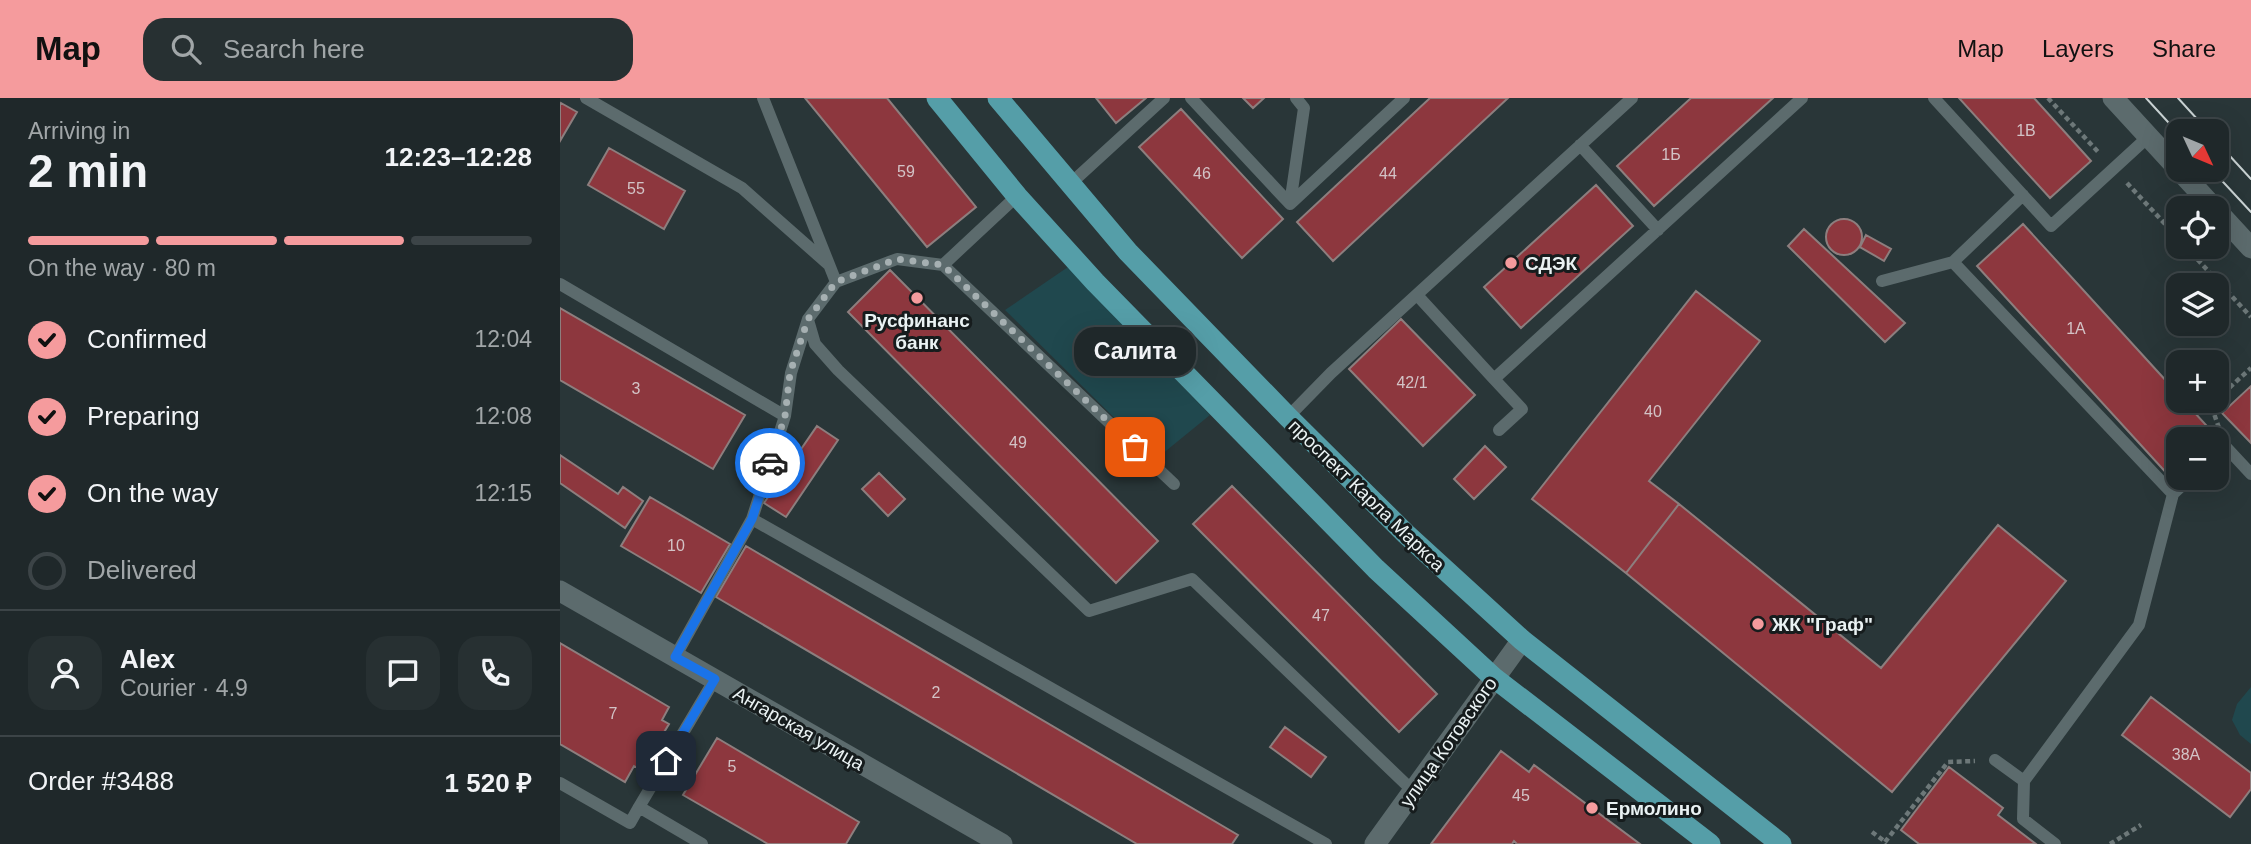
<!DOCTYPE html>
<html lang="en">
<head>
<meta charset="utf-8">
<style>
  :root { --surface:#1f282a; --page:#273032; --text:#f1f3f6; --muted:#a1a6a8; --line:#3c4447; --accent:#f59b9d }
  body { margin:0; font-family:Helvetica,sans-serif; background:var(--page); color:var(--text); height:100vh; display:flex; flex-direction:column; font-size:26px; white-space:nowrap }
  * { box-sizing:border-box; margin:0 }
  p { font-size:23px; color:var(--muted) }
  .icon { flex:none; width:38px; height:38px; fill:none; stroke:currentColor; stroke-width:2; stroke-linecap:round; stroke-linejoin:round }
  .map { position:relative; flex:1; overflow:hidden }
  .panel { display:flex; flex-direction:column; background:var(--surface); width:560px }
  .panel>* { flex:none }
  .needle { width:46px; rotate:134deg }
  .tools { position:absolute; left:1606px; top:21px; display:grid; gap:14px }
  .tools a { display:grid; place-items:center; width:63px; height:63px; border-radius:14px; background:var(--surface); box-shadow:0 7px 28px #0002,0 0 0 2px var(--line); font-size:35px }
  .pin { position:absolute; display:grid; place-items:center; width:60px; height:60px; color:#fff; margin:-30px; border-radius:14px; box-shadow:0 4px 10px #0006 }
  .courier { position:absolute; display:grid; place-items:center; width:70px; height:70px; margin:-35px; border:5px solid #1a73e8; border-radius:50%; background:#fff; color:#222; box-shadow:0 2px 9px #0007 }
  .bubble { position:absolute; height:49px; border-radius:21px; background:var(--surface); box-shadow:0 7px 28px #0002,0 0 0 2px var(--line); font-size:23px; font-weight:800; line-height:49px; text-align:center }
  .overview em { font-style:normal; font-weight:800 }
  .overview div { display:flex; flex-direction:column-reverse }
  .overview { display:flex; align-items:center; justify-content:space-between; height:119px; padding:0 28px }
  h1 { font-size:46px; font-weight:800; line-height:52px }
  .bar { display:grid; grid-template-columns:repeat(4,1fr); gap:10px 7px; align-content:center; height:84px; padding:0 28px }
  .bar i { height:9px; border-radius:5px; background:var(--line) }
  .bar .active { background:var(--accent) }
  .bar p { grid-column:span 4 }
  .line { display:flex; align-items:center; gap:18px; padding:0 28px; border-top:2px solid var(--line) }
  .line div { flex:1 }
  .round { display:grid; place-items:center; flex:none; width:74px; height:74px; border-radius:21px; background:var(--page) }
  ol { padding:0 28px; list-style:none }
  li { display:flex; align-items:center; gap:21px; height:77px }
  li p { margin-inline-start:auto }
  li .icon { padding:7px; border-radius:50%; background:var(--accent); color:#111; stroke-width:4 }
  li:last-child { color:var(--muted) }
  li i { width:38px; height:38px; border:4px solid var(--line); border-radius:50% }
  header { display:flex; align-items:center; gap:42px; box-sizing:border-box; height:98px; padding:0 35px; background:var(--accent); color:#111 }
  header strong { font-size:33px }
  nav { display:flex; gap:38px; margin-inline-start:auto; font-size:24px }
  .search { width:490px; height:63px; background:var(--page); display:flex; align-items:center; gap:18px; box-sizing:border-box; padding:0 24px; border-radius:21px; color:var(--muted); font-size:26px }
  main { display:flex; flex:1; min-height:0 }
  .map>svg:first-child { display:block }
  .green { fill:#20484e }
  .building { fill:#8d373e; stroke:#8d7e7e; stroke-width:2 }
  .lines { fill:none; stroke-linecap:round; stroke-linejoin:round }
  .path { stroke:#6d7879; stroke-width:4.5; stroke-dasharray:5 3.5; stroke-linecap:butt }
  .lane { stroke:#5c6b6d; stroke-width:12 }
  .street { stroke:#5c6b6d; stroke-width:21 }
  .secondary { stroke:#5c6b6d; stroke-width:21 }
  .primary { stroke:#559ea8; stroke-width:21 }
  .tram { stroke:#c9d2d3; stroke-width:2 }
  .done { stroke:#a6b0b2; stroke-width:7; stroke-dasharray:0 12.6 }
  .route { stroke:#1a73e8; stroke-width:9 }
  .poi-dot { fill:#f59b9d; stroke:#161c1d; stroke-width:2.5 }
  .labels { text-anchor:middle; stroke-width:6; stroke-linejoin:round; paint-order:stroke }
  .number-label { font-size:16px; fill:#d3c3c6 }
  .poi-label { font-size:19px; font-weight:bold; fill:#eaf2f3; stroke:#161c1d; text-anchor:start }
  .street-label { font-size:19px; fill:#eaf2f3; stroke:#161c1d }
</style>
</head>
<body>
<header>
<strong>Map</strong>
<div class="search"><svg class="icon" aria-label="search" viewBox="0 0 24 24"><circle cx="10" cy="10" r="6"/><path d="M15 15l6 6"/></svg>Search here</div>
<nav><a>Map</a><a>Layers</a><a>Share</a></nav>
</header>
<main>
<section class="panel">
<div class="overview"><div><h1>2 min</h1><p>Arriving in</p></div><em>12:23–12:28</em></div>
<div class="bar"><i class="active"></i><i class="active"></i><i class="active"></i><i></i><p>On the way · 80 m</p></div>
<ol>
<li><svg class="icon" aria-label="check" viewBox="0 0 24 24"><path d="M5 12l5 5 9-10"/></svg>Confirmed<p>12:04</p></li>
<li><svg class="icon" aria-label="check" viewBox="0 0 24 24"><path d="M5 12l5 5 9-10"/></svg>Preparing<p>12:08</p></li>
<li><svg class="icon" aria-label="check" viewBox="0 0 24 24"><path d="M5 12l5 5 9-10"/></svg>On the way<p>12:15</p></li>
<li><i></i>Delivered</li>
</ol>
<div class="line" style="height:126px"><a class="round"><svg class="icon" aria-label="person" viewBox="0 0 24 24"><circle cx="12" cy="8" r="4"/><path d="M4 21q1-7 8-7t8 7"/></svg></a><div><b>Alex</b><p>Courier · 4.9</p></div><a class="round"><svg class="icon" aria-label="chat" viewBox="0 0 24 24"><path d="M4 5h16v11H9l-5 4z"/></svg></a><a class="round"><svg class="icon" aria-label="phone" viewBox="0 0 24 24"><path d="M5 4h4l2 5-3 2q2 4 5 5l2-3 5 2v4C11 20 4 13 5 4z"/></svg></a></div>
<div class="line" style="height:91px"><div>Order #3488</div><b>1 520 ₽</b></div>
</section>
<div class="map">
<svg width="1691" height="746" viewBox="0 0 1691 746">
  <rect width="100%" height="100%" fill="#293638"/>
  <path class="green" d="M508,169L650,317L596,361L445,212Z
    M1691,589V646L1680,637L1672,622L1677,606Z"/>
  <path class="building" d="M245,0H327L416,109L367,149Z
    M536,0H586L556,25Z
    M683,0H704L693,10Z
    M870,0H948L773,163L737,124Z
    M1131,0H1213L1094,108L1057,68Z
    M1399,0H1474L1531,63L1490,100Z
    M1,5L17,14L0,43V7Z
    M621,11L723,121L682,160L579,49Z
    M49,50L125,93L104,131L28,87Z
    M1036,87L1073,128L961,230L924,189Z
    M1266 139a18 18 0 1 1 36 0a18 18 0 1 1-36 0Z
    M1463,126L1619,297V303H1624L1656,338L1653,341H1619V372L1611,380L1417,168Z
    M1244,131L1345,225L1325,244L1228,148Z
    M1306,137L1331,151L1324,163L1300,149Z
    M330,172L598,443L556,485L288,214Z
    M1136,193L1200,243L1089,383L1119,406L1066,475L972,401Z
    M0,210L185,317L153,371L0,282Z
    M841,221L915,297L863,348L789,271Z
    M1691,288V345L1662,315Z
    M257,328L278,342L226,419L204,405Z
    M925,348L946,369L914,401L894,381Z
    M0,357L58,396L63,389L83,403L65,430L0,385Z
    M319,375L345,401L328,418L302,391Z
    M672,388L877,596L839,634L633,426Z
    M90,399L170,446L141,495L61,448Z
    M1119,406L1321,570L1438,427L1506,483L1332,694L1066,475Z
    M186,448L678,737L672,746H577L156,499Z
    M0,545L109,609L102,622L109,626L81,672L74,668L65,684L0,646Z
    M1591,599L1691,675V691L1670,719L1562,637Z
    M725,629L766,659L751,679L710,649Z
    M157,640L299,724L286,746H208L123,697Z
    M941,653L969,674L974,667L1080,746H957L954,743L952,746H871Z
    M1389,669L1443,710L1438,717L1476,746H1359L1341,732Z"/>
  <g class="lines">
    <path class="path" d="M1488,0L1540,56
      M1567,85L1619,141
      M1626,149L1691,219
      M1657,301L1691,270
      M1656,303L1651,307L1659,330
      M1312,734L1327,745
      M1325,744L1388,664L1415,663
      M1550,746L1581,727"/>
    <path class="lane" d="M26,0L182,90L268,166
      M203,0L276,184
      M631,0L730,106
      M1374,0L1491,128L1588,39
      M1020,47L1098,132
      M509,87L604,0
      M730,106L844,0
      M730,106L744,10L736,0
      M1393,164L1613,396
      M383,167L457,98
      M1322,183L1393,164L1463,97
      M0,186L225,318
      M857,197L934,281L1242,0
      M248,222L255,246L278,272L529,513L632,481L853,693
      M934,281L962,311L939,332
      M728,319L771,275L1072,0
      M1657,353L1664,347L1691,376
      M192,421L766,746
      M115,559L192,421L225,318L231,275L248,221L276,184L337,161L383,167L614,386
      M1435,662L1464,683L1579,527L1613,396L1630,380
      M1464,683L1463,721L1495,746
      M0,685L70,725L79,709L142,746
      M79,709L155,581"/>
    <path class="street" d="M0,493L442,746
      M815,746L962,542"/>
    <path class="secondary" d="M1553,0L1654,110
      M1657,113L1691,150"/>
    <path class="primary" d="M377,0L457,98L535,184L816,471L933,579L1150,746
      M438,0L568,154L728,319L846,436L962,542L1221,746"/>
    <path class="tram" d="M1586,0L1619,36
      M1618,0L1648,33
      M1657,44L1691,81
      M1652,72L1691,114"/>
  </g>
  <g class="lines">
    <path class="done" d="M210,365L225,318L230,275L248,221L276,184L337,161L383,167L575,349"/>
    <path class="route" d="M106,663L155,581L115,559L192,421L210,365"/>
  </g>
  <g class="poi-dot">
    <circle cx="951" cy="165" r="7"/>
    <circle cx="357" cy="200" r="7"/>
    <circle cx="1198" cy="526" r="7"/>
    <circle cx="1032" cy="710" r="7"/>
  </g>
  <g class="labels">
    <g class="number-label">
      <text x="1466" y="38">1В</text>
      <text x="1111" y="62">1Б</text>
      <text x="346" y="79">59</text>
      <text x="642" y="81">46</text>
      <text x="828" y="81">44</text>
      <text x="76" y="96">55</text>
      <text x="1516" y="236">1А</text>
      <text x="852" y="290">42/1</text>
      <text x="76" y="296">3</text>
      <text x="1093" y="319">40</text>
      <text x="458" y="350">49</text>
      <text x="116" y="453">10</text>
      <text x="761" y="523">47</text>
      <text x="376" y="600">2</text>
      <text x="53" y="621">7</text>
      <text x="1626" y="662">38А</text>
      <text x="172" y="674">5</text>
      <text x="961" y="703">45</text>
    </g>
    <g class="poi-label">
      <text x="965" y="172">СДЭК</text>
      <text x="357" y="229" text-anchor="middle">Русфинанс<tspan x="357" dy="22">банк</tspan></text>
      <text x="1212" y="533">ЖК "Граф"</text>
      <text x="1046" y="717">Ермолино</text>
    </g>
    <g class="street-label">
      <text transform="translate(807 397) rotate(44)" y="7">проспект Карла Маркса</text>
      <text transform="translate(239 630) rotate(30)" y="7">Ангарская улица</text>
      <text transform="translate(888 644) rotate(-55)" y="7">улица Котовского</text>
    </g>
  </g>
</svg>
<div class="tools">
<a><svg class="needle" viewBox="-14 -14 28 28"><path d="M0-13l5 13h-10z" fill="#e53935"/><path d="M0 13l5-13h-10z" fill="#a1a6a8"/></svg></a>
<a><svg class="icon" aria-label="locate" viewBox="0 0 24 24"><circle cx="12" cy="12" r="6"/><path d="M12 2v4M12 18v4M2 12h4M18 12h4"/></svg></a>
<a><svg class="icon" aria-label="layers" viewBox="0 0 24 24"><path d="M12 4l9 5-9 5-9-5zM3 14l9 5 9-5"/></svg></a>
<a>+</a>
<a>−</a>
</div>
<div class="pin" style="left:575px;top:349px;background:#ea580c"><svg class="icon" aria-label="bag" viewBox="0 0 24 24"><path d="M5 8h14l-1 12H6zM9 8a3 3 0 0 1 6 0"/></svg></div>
<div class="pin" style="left:106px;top:663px;background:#1f2937"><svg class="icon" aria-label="home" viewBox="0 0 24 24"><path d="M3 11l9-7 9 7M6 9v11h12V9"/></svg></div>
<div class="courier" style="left:210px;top:365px"><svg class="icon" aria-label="car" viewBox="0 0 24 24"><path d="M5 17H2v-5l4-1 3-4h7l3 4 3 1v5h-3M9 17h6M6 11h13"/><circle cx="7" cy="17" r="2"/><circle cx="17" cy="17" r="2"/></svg></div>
<div class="bubble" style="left:514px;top:229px;width:122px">Салита</div>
</div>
</main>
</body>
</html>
